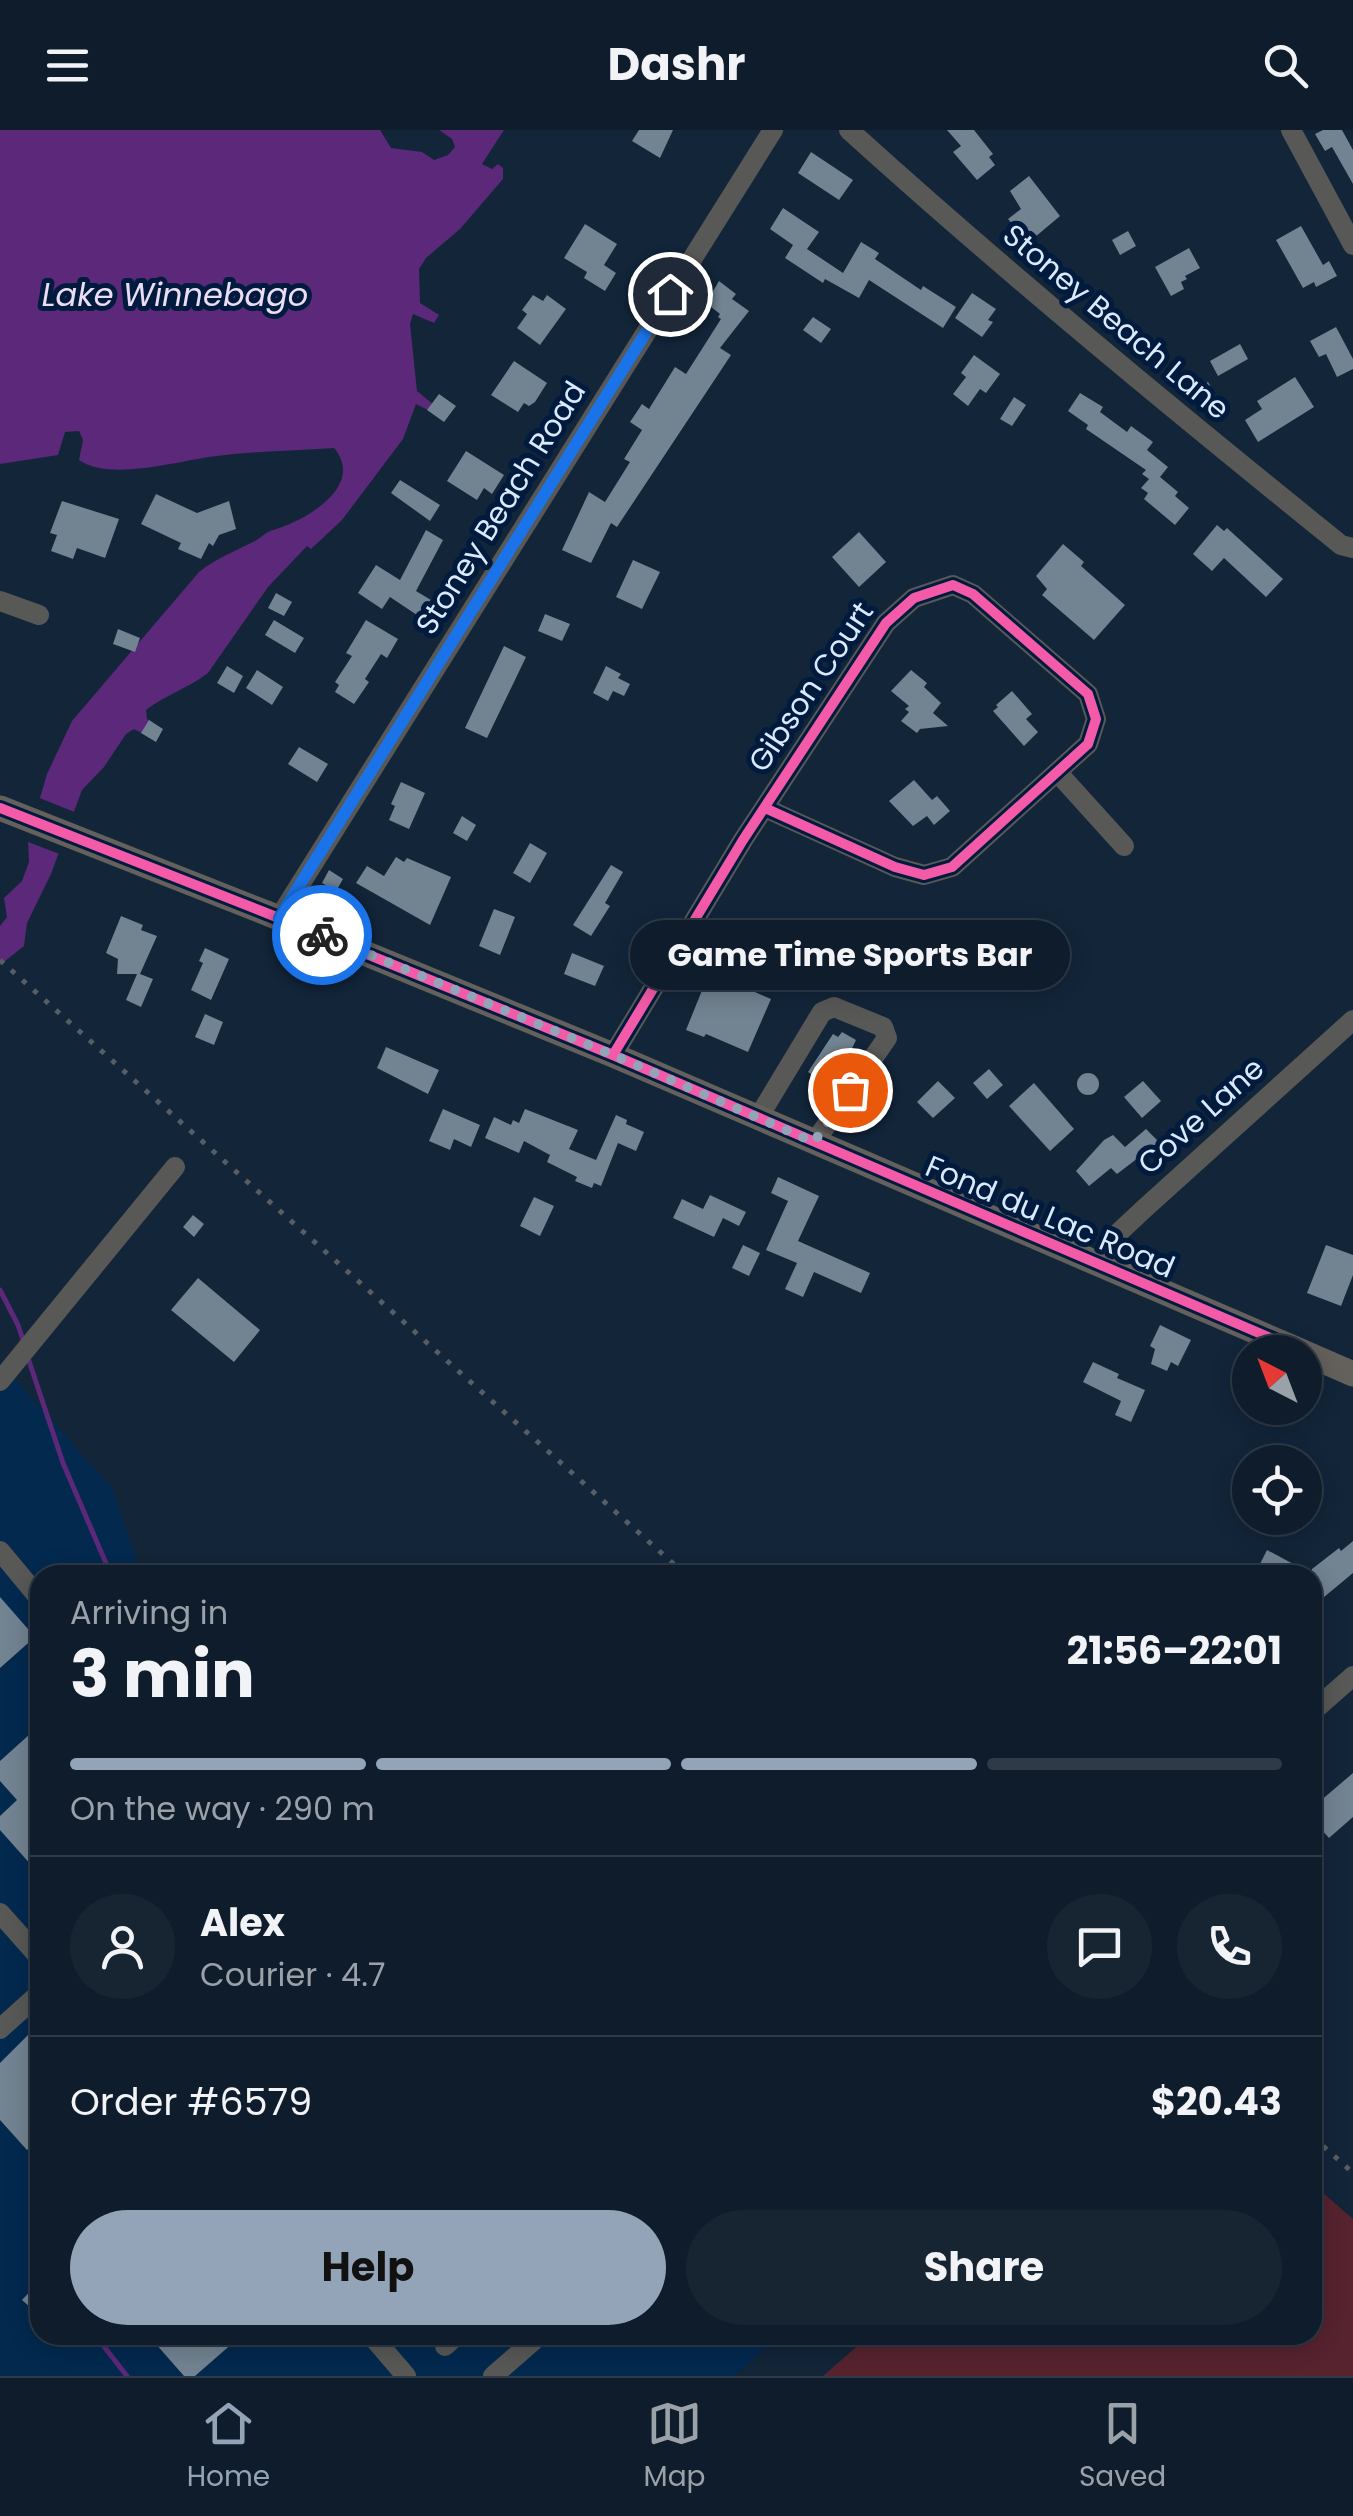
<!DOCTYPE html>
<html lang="en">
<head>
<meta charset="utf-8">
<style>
  :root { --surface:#0e1c2b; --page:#172533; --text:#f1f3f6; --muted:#9ba1a9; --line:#2e3a47; --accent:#94a4b8 }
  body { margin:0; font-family:Poppins,sans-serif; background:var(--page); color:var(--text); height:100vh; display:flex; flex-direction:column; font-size:38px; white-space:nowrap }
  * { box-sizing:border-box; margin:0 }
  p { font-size:32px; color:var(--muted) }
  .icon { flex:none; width:55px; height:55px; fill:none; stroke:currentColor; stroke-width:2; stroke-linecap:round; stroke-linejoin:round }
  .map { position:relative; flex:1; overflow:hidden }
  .details { position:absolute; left:30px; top:1435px; width:1292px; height:780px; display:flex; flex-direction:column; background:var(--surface); border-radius:30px; box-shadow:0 5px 25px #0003,0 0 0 2px var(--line) }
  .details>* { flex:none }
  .needle { width:65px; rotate:318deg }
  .tools { position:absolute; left:1232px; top:1205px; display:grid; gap:20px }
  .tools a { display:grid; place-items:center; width:90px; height:90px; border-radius:50%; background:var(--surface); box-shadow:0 5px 25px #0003,0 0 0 2px var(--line); font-size:50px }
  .pin { position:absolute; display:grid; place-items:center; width:85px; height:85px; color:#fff; margin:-42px; border:5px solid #fff; border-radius:50%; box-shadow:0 2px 10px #0007 }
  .courier { position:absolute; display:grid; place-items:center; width:100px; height:100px; margin:-50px; border:8px solid #1a73e8; border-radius:50%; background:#fff; color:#222; box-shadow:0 2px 12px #0007 }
  .bubble { position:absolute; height:70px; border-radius:35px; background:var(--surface); box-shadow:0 5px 25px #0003,0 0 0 2px var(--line); font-size:32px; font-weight:700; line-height:70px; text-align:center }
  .headline em { font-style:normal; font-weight:700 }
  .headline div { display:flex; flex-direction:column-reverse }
  .headline { display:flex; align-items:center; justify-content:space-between; height:170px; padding:0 40px }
  h1 { font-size:65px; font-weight:700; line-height:75px }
  .bar { display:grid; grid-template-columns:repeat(4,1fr); gap:15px 10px; align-content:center; height:120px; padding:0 40px }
  .bar i { height:12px; border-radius:8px; background:var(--line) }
  .bar .active { background:var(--accent) }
  .bar p { grid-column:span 4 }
  .line { display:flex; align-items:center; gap:25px; padding:0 40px; border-top:2px solid var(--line) }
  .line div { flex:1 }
  .round { display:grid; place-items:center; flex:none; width:105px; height:105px; border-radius:52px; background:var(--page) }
  .action { display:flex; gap:20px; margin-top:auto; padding:20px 40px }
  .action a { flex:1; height:115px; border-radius:60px; background:var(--accent); color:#111; font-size:40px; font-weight:700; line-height:115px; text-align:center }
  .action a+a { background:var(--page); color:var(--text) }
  header { display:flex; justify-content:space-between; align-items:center; height:130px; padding:0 40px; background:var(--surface); font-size:45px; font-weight:700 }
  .tab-bar { display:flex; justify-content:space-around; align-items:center; height:140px; border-top:2px solid var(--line); background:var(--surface); font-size:28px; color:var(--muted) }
  .tab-bar a { display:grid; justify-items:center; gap:5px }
  .tab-bar .active { color:var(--accent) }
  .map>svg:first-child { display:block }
  .built { fill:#03294f }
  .green { fill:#56232f }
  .water { fill:#5c2879 }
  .pier { fill:#122539 }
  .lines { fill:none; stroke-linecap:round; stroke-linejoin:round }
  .stream { stroke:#5c2879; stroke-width:5 }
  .building { fill:#728391 }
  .minor { stroke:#585856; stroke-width:20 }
  .major { stroke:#64605c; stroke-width:25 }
  .rail { stroke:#565d64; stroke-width:5; stroke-dasharray:5 10; stroke-linecap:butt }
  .cycleway-casing { stroke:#001b3d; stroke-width:16 }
  .cycleway { stroke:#f35aa7; stroke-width:10 }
  .done { stroke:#94a4b8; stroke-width:10; stroke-dasharray:0 18 }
  .route { stroke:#1a73e8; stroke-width:12 }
  .labels { text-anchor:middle; stroke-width:10; stroke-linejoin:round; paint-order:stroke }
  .street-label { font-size:30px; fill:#dae9fc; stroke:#001b3d }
  .water-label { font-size:32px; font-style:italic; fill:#ecddf4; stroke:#001b3d }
</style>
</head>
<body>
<header><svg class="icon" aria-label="menu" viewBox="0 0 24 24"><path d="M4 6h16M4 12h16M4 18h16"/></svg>Dashr<svg class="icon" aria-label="search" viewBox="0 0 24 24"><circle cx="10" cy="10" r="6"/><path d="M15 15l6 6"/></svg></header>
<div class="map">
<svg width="1353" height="2246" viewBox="0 0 1353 2246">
  <rect width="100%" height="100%" fill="#122539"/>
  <path class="built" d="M0,1232L113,1359L141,1445H40V2205H780L734,2246H0Z"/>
  <path class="green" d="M1313,2054L1353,2089V2246H823L870,2205H1312Z"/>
  <path class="water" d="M0,0H380L391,18L422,22L434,30L448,25L455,17L452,9L439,0H504L482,34L492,39L498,34L503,38V49L460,99L426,128L419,139L420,173L439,185L434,193L413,184L410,194L417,261L434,275L430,281L416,274L403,309L342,390L311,419L307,416L268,457L208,543C189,558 165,565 146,580L147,589L162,599L154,610L134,599L126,604L104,637L82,660L51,744L27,793L24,816L0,835V796L7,787L4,768L22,751L29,732L28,709L47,644L72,591L199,442C217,428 233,422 253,412C260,409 265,402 273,400C305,391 366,356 334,318C295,321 256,321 217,326C181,330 110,352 79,330L83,310L79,301L65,302L58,325L0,334Z"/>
  <path class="pier" d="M37,667L77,683L62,725L23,710Z"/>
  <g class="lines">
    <path class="stream" d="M0,1160L18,1195L24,1213
      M28,1228L63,1333L111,1445
      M95,2205L127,2246"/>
  </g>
  <path class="building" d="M639,0H673L660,28L632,11Z
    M947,0H974L993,24L989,27L995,35L977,50L953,22L961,16Z
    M1323,0H1342L1353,20V54L1332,17L1325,21L1315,4Z
    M811,22L853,50L839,70L798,43Z
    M1029,46L1060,86L1028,113L1008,89L1021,79L1010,61Z
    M783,78L819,102L807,119L843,143L861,112L879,123L875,129L921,160L923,156L956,177L943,198L869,150L859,168L825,149L823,153L785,128L793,115L770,99Z
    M585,94L617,114L604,135L616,143L605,161L584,148L587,142L564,128Z
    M1301,96L1323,135L1329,131L1337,146L1316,157L1314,152L1303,158L1276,110Z
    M1128,101L1136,116L1120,125L1112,110Z
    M1189,118L1200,138L1185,146L1187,149L1181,152L1184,159L1171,166L1155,137Z
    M719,151L736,164L732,169L749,181L720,218L731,225L617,397L611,393L591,433L562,420L589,362L605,372L630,332L624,329L642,300L630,292L642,274L649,279L675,237L686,244L721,189L718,187L720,184L706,173Z
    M972,163L996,179L988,190L993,192L982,207L955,188Z
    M533,165L543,171L547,165L566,179L540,215L517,198L527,184L522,180Z
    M813,187L831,199L821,213L803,200Z
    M1336,197L1353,229V239L1337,247L1326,224L1319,227L1310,211Z
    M1240,214L1248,229L1218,246L1210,231Z
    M974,225L1000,244L986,263L980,259L968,276L953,264L966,247L961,243Z
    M514,231L547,253L535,272L529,276L524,273L518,282L491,265Z
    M1295,247L1314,277L1258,312L1245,290L1262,279L1257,271Z
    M1208,252L1217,267L1198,278L1190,263Z
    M1080,263L1103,277L1100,282L1127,302L1131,296L1153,312L1147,320L1168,337L1160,347L1178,362L1175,366L1189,378L1175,395L1144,369L1148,363L1141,358L1149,349L1142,344L1146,340L1086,299L1088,295L1068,281Z
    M439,264L456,276L444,292L427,280Z
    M1014,267L1026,275L1012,296L1000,289Z
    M466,321L504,345L492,364L484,358L477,370L447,351Z
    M400,350L440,375L430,391L391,363Z
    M156,364L197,383L229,371L236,399L219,405L213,416L209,413L201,429L178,419L181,413L141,394Z
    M62,371L119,389L105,428L77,418L73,429L51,421L57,405L50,403Z
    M1217,395L1224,401L1227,398L1283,449L1266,467L1224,428L1212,441L1193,424Z
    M426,400L443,410L416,461L431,470L420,487L390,467L382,479L358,463L376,435L400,450Z
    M859,402L886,432L859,457L832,427Z
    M1063,414L1084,432L1081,436L1125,475L1094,510L1042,465L1047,459L1036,446Z
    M633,430L660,442L642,479L616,467Z
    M276,463L292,472L284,486L268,478Z
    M545,484L570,494L562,511L538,501Z
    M274,490L304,508L295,523L265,505Z
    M366,490L398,509L387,528L381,524L365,549L369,552L354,574L335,562L339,555L335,552L352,526L346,523Z
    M118,499L140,508L135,522L113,514Z
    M504,516L526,527L487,608L465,598Z
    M227,536L243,546L234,563L217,553Z
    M606,536L621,544L618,548L630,554L624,566L613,561L608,571L593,563Z
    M257,540L283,557L272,575L246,558Z
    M911,540L927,553L924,557L941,573L933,583L948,596L920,599L917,603L901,591L909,582L905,579L909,576L891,561Z
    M1012,561L1032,584L1026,589L1038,602L1024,616L993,581L998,577L996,575Z
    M149,590L163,599L156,612L141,603Z
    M299,617L328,634L317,652L288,634Z
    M914,650L932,670L937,666L950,681L934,695L927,686L913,696L889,671Z
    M401,652L425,663L409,699L389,690L395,676L391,674Z
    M462,686L476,695L467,711L453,703Z
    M530,713L547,723L530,753L513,743Z
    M396,727L404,732L407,728L451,747L430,795L356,753L367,736L384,746Z
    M611,735L623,742L605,773L610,776L591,806L573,795Z
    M329,740L343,749L336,761L322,753Z
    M494,779L515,787L500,825L479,816Z
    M121,786L143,795L141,800L157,806L140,844L153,849L141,877L126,870L137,844H117L118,829L106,823Z
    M973,790L978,829L968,830V835L923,842V837L912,839L906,800H923Z
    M205,818L229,829L211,870L191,860L203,833L199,831Z
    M572,823L604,836L595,856L564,844Z
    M719,831L730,836L729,851L771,869L748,922L706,904L704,907L686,900L707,848Z
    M205,884L223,892L214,915L195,907Z
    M842,902L856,910L848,927L854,931L842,949L838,946L831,957L808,942L833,904L838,907Z
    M386,917L439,940L428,964L377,938Z
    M989,939L1003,955L987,969L973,953Z
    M1077 954a11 11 0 1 1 22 0a11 11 0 1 1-22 0Z
    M938,951L955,968L933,988L917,972Z
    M1143,951L1161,971L1142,988L1124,967Z
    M1034,953L1074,999L1050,1021L1009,976Z
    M443,979L480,995L471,1017L454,1009L450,1020L429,1011Z
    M525,979L578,1000L569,1019L596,1030L616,985L627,990L626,994L644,1002L636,1021L618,1013L601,1056L594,1053L592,1058L575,1051L577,1047L547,1032L550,1025L524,1011L519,1023L485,1008L494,987L511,995L513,990L519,993Z
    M1146,999L1159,1012L1117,1044L1111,1038L1089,1056L1076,1041L1104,1010L1113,1005L1125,1017Z
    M778,1047L819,1066L798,1111L870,1143L861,1163L814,1142L803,1167L785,1159L797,1133L766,1120L788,1071L771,1063Z
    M710,1065L746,1082L739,1096L723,1088L714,1107L673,1088L682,1069L703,1079Z
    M534,1067L554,1076L540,1106L520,1096Z
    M193,1085L204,1094L194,1107L183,1097Z
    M743,1115L760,1123L749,1146L732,1138Z
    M1326,1115L1353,1125V1145L1341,1176L1307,1163Z
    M198,1148L260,1200L234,1232L171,1180Z
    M1160,1195L1191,1210L1178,1236L1171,1232L1167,1241L1151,1234L1155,1219L1150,1216Z
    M1093,1232L1119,1244L1117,1248L1145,1260L1131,1292L1115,1285L1121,1271L1083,1252Z
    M1353,1411V1443L1312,1477V1445H1276L1259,1436L1267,1420L1312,1444V1439L1339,1418L1341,1421Z
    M0,1467L35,1507L0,1538Z
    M40,1595V1745L0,1700V1686L17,1670L0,1651V1631Z
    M1353,1643V1687L1329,1708L1312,1689V1678Z
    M28,1905L40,1918V1934L29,1943L40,1956V2009L27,2020L0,1990V1933Z
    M40,2151V2186L22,2170Z
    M148,2205H242L195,2246H184Z"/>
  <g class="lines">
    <path class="minor" d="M849,0C1008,144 1174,280 1341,415L1353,418
      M1291,0L1353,115
      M0,471L39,485
      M1058,643L1124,716
      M279,788L773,0
      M613,925L743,710L886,493L914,468L953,455L973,464L1088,564L1096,589L1088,614L952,737L924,745L895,737L765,678
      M758,988L822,882L834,877L883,897L887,908L814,1013
      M1097,1135L1115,1106L1145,1078L1353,890
      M0,1251L175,1037
      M0,1421L40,1469
      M1312,1582L1353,1546
      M0,1783L40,1828
      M0,1899L40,1863
      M371,2205L406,2246
      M445,2216L457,2205
      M493,2246L540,2205"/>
    <path class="major" d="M0,678L279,788L613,925L1303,1222
      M1305,1223L1353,1244"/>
    <path class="rail" d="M0,830L686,1445
      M1312,2006L1353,2043"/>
    <g class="cycleway-casing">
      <path id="cycleway" d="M0,678L279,788L613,925L1303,1222
        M613,925L743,710L886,493L914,468L953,455L973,464L1088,564L1096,589L1088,614L952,737L924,745L895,737L765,678"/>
    </g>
    <use href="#cycleway" class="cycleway"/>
  </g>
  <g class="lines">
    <path class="done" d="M322,805L613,925L814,1012L850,960"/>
    <path class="route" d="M322,805L279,788L670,164"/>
  </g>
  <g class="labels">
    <g class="street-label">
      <text transform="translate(1116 192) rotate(40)" y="10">Stoney Beach Lane</text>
      <text transform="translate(501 378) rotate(-58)" y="10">Stoney Beach Road</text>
      <text transform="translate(811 557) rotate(-56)" y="10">Gibson Court</text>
      <text transform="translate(1201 986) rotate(-42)" y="10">Cove Lane</text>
      <text transform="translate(1050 1087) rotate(23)" y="10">Fond du Lac Road</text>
    </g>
    <g class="water-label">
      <text x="175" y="176">Lake Winnebago</text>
    </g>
  </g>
</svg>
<div class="tools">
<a><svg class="needle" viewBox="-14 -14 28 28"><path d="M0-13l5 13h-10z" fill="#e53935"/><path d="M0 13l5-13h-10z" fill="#9ba1a9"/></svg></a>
<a><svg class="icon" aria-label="locate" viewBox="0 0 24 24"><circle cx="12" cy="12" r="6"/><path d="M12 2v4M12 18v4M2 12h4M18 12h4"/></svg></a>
</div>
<div class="pin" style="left:850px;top:960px;background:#ea580c"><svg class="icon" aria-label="bag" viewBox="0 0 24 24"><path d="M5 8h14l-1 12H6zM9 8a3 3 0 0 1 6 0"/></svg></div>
<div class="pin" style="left:670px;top:164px;background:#1f2937"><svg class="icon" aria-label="home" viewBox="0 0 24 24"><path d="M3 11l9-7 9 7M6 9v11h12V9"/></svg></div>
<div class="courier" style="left:322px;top:805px"><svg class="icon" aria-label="bike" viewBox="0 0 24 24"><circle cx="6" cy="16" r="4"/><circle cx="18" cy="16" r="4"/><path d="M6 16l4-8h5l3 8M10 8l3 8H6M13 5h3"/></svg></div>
<div class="bubble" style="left:630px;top:790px;width:440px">Game Time Sports Bar</div>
<section class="details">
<div class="headline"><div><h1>3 min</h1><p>Arriving in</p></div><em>21:56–22:01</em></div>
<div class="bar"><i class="active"></i><i class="active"></i><i class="active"></i><i></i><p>On the way · 290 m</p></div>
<div class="line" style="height:180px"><a class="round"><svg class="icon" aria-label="person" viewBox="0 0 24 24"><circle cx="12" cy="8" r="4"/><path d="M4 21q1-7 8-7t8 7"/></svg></a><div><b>Alex</b><p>Courier · 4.7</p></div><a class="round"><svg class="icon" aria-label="chat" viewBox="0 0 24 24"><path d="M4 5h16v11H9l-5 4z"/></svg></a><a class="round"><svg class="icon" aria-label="phone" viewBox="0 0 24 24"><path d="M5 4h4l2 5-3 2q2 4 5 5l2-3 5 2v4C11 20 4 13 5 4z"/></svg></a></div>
<div class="line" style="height:130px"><div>Order #6579</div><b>$20.43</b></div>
<div class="action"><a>Help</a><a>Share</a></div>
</section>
</div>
<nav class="tab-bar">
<a class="active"><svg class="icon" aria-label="home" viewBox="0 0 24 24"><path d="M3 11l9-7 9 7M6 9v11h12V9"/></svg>Home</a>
<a><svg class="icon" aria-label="map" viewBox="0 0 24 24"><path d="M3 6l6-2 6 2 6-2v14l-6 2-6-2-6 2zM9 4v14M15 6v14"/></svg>Map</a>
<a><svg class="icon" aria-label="saved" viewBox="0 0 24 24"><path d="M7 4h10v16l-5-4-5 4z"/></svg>Saved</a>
</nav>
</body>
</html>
